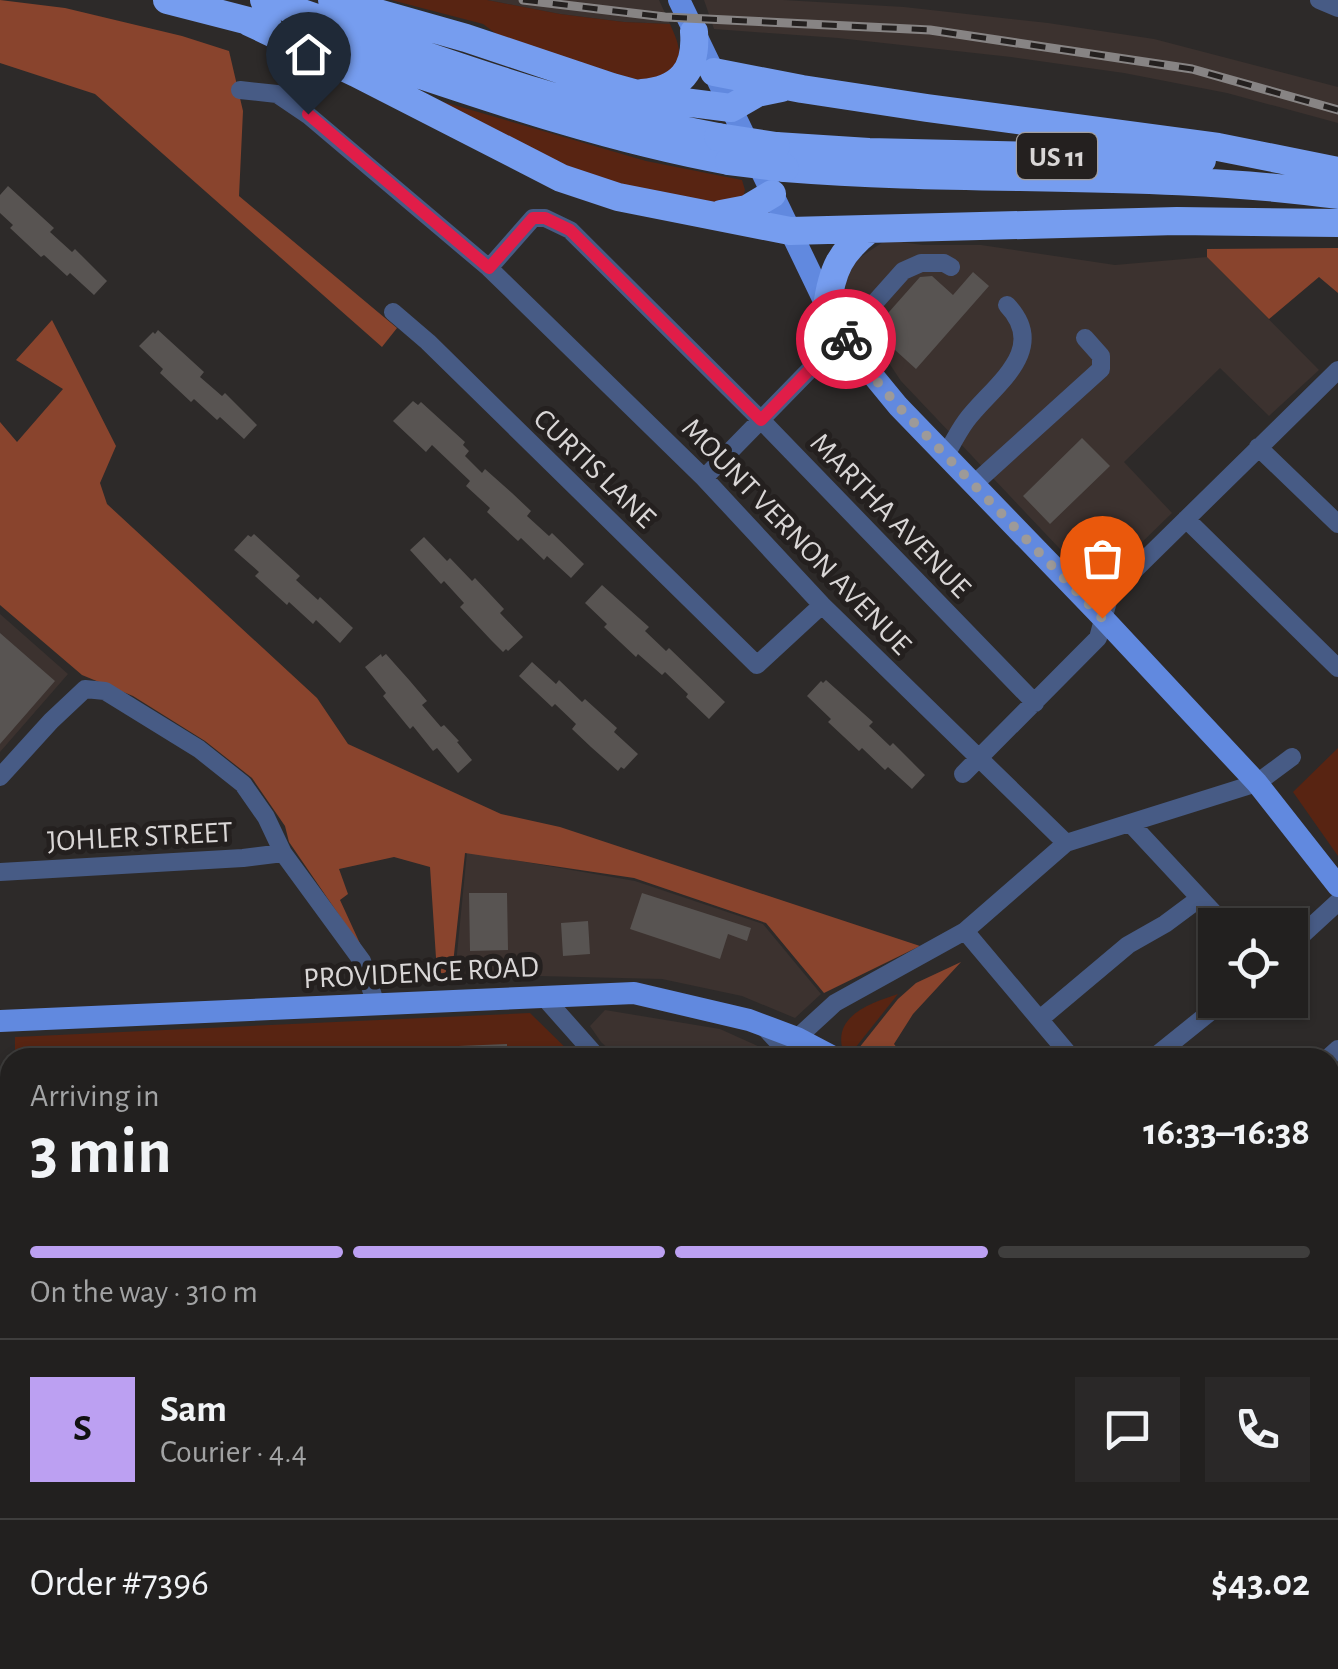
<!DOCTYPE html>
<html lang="en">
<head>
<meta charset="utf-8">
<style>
  :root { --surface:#22201f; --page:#2a2828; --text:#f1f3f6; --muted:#a2a3a4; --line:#3f3e3d; --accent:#bca0f2 }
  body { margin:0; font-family:"Alegreya Sans",sans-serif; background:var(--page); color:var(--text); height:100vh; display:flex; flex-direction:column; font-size:38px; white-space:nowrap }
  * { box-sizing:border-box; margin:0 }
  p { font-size:32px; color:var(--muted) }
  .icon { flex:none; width:55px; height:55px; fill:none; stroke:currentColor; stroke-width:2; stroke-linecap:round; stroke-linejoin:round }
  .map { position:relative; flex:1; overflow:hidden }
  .drawer { position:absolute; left:0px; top:1048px; width:1340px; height:622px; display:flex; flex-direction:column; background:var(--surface); border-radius:30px 30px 0 0; box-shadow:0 2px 8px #0004,0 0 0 2px var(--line) }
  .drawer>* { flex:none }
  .controls { position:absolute; left:1198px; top:908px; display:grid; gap:20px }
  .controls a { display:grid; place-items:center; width:110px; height:110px; border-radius:0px; background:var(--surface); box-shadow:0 2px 8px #0004,0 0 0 2px var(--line); font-size:50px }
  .pin { position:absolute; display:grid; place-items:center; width:85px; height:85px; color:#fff; margin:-102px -42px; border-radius:50% 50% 50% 0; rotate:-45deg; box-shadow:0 0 10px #0007 }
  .pin .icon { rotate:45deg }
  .courier { position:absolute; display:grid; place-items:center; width:100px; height:100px; margin:-50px; border:8px solid #e11d48; border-radius:50%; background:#fff; color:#222; box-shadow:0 2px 12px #0007 }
  .headline em { font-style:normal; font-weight:700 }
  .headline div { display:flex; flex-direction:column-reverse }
  .headline { display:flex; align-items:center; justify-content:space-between; height:170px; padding:0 30px }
  h1 { font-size:65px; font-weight:700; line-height:75px }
  .bar { display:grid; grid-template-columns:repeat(4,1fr); gap:15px 10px; align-content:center; height:120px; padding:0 30px }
  .bar i { height:12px; border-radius:8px; background:var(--line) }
  .bar .current { background:var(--accent) }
  .bar p { grid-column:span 4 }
  .line { display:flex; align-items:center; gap:25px; padding:0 30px; border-top:2px solid var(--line) }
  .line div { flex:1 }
  .round { display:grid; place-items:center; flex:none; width:105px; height:105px; border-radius:0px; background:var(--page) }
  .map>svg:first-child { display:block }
  .built { fill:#3c322f }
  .green { fill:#582412 }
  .forest { fill:#89442d }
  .building { fill:#585452 }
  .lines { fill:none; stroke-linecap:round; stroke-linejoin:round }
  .path { stroke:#898685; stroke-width:2.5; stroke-dasharray:5 8; stroke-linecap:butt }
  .minor { stroke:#475b85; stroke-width:18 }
  .major { stroke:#6189df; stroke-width:22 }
  .highway { stroke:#769def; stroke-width:28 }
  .rail-casing { stroke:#878484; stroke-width:9 }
  .rail { stroke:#24201f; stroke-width:5; stroke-dasharray:15; stroke-linecap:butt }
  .highway-bridge { stroke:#769def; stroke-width:28 }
  .done { stroke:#9d9a99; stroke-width:10; stroke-dasharray:0 18 }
  .route { stroke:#e11d48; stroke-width:12 }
  .labels { text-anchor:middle; stroke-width:10; stroke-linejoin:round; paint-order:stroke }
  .shield { fill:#24201f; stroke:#a39f9f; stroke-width:2.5 }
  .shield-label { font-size:28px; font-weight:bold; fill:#d9d6d6 }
  .street-label { font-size:30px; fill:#d9d6d6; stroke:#24201f }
</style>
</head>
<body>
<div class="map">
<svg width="1338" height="1669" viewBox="0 0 1338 1669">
  <rect width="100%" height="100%" fill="#2d2a29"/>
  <path class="built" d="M487,0H659L670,24L624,22L560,14Z
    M704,0H783L904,7L1048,23L1154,39L1338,87V123L1227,93L1124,73L1011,57L838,38L714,29Z
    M886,240L923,245H981L1115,265L1207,257L1319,370L1269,416L1220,368L1124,462L1172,513L1096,587L901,381L846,299L845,283L853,262Z
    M0,614L68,674L0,752Z
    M467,852L635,881L763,924L821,994L795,1018L742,996L662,979L455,974Z
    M605,1010L720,1029L760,1047L748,1057H617L601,1042L590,1026Z
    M0,1524L10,1536V1660H16L7,1669H0Z"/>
  <path class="green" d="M391,0H487L560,14L624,22L670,24C677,40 682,50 678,69L646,81L627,77L503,39L483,24Z
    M430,98L646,161L742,180L745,190L743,198L730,204L704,203L601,181L537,155Z
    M1338,748V856L1293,792Z
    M898,994L852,1052L842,1047C835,1014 874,1002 898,994Z
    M530,1013L575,1057L15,1058V1037Z"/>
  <path class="forest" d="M0,0L65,8L182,36L229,51L243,111L239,196L397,328L382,347L95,94L0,63Z
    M1338,248V293L1319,277L1269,319L1207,257V249Z
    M52,320L116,446L100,483L107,504L317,698L348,744L501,814L560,827L920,946L824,993L766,923L634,878L465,853L452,973H437L430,867L394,857L339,869L348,894L340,900L363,950L289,842L285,826L252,778L205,741L133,696L82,675L0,605V422L17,442L63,389L16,360Z
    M961,962L913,1014L894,1044L904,1057H861L855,1053L898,999L916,983Z"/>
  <path class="building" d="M8,186L54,228L50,232L72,252L75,249L107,281L94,295L70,273L67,276L44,255L41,257L10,228L13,225L0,213V195Z
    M973,272L989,286L916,369L873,330L920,277L932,276L953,295Z
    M158,330L204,372L200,377L222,396L225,393L257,425L244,439L220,417L217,420L194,399L191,402L160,373L163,369L139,346L153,332L155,334Z
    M413,401L418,405L421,402L465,442L463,445L469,451L465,456L482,473L485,469L512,493L531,511L527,516L549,536L552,533L584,564L571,578L547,556L544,560L521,538L518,541L487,512L490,508L466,486L470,481L432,445L426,452L393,421Z
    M1082,438L1110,466L1050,524L1023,496Z
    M254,534L300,576L296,580L318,600L320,597L353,628L340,643L316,620L313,624L289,602L287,605L255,576L259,572L234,550L248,535L251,537Z
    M424,537L447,561L450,558L472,581L475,578L504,609L500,613L523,637L508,651L506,649L503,652L491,640L460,607L464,603L444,581L441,584L410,550Z
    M1107,542L1120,555L1101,573L1088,560Z
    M602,585L649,627L645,631L666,651L669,648L725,702L709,719L686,697L688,694L665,672L662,675L638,654L636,657L604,627L607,624L585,603Z
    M0,633L55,681L0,744Z
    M381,654L382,657L386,654L410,681L427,701L422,705L441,727L444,725L459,741L457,742L472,760L458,773L437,748L433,751L413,726L410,729L383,696L386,693L365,667Z
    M532,662L556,684L559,680L582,702L585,699L617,728L614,732L638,754L624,769L621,767L618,771L591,747L572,729L576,724L555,704L552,707L519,676Z
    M826,680L873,722L869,726L890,746L893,743L925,775L912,789L888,767L885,770L862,748L859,751L828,722L831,719L807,696L821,681L823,683Z
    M469,893H507L508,950L470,951Z
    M642,893L751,928L747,941L728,934L720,959L630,929Z
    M588,921L590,954L563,956L561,923Z
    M507,1044V1058H435L434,1047Z"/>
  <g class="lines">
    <path class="path" d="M8,1553L10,1551"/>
    <path class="minor" d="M1319,0L1338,8
      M240,90L277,94L308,115L489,268L704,478L822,605L1066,843
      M489,268L533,218H545L570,230L761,420L1035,703
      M393,312L428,342L757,665L822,605
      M1258,447L1338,524
      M946,455C952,444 958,432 966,421C991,387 1051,351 1007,305
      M704,478L870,308L903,271L921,263H944L951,267
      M974,484L1101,369V356L1085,338
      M1186,519L1338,668
      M963,774L1098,638L1110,594L1338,370
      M0,777L51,721L85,689L105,691L199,749L243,784L266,817L283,853L362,961L376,1005
      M1131,824L1225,925
      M0,872L243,858L283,853
      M965,931L1072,1058
      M1290,946L1338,902
      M543,996L598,1058
      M1040,1019L1128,945L1165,924L1200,898
      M766,1029L793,1058
      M797,1038L835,1003L965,931L1066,843L1257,783L1292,757
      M1153,1058L1225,1000
      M1328,1058L1338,1049
      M1330,1221L1338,1213
      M0,1327L10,1316
      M1330,1379L1338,1370
      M1330,1467L1338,1474
      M0,1506L10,1518
      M1330,1617L1338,1625
      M132,1660L140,1669
      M281,1660L290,1669
      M447,1660L456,1669
      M629,1660L638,1669
      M822,1660L831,1669
      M1010,1660L1019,1669
      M1194,1660L1203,1669
      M107,1669L115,1660
      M1064,1669L1072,1660"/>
    <path class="major" d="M679,0L827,307L861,361L898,406L1102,617L1257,783L1338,886
      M0,1021L634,993L749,1020L797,1038L835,1058
      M1330,1327L1338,1332"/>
    <path class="highway" d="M167,0L268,26
      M264,0C413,50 563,109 718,137
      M332,0L466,38L612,87L652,98L731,108L757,93L781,88
      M249,22L356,73L561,178L618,197L790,231L1177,221L1338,223
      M328,44C461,88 592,136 729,161
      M714,72L802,89L927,108L1218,147L1338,171
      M642,93C680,90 697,70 694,32
      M776,146L869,152L1202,160
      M785,168C970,183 1155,170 1338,195
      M721,214L747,209L772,194
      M827,307C832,270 840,252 870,229"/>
    <g class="rail-casing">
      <path id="rail" d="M523,0L665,17L930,30L1192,69L1338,110"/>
    </g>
    <use href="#rail" class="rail"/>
    <path class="highway-bridge" d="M718,137L776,146
      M729,161L785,168"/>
  </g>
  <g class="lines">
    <path class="done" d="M846,339L879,384L898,406L1102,618"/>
    <path class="route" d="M308,114L489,268L533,218H545L570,230L761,420L843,335L846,339"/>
  </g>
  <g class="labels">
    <rect class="shield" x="1017" y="133" width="80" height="46" rx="8"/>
    <g class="shield-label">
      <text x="1057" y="166">US 11</text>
    </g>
    <g class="street-label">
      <text transform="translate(595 468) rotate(44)" y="10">CURTIS LANE</text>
      <text transform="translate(891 515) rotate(46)" y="10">MARTHA AVENUE</text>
      <text transform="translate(797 536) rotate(46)" y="10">MOUNT VERNON AVENUE</text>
      <text transform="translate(140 836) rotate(-3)" y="10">JOHLER STREET</text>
      <text transform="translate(421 972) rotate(-3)" y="10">PROVIDENCE ROAD</text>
    </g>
  </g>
</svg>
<div class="controls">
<a><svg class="icon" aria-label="locate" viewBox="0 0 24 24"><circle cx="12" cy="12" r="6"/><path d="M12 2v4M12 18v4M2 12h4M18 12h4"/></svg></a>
</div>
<div class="pin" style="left:1102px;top:618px;background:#ea580c"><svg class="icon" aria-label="bag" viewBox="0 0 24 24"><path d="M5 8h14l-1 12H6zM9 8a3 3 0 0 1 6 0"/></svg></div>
<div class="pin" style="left:308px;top:114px;background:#1f2937"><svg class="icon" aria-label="home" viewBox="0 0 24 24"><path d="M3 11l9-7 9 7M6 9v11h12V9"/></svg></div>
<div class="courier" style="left:846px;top:339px"><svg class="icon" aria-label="bike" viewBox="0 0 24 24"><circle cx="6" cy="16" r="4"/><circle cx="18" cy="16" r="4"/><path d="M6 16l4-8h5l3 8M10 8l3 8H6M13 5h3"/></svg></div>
<section class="drawer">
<div class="headline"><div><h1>3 min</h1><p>Arriving in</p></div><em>16:33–16:38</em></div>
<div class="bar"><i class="current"></i><i class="current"></i><i class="current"></i><i></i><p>On the way · 310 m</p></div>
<div class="line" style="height:180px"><b class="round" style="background:var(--accent);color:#111">S</b><div><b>Sam</b><p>Courier · 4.4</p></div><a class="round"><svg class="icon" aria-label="chat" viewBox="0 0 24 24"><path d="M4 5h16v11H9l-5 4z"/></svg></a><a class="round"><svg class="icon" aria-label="phone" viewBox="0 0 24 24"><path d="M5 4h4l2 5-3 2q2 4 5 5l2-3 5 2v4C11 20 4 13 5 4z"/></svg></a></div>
<div class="line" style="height:130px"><div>Order #7396</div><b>$43.02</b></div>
</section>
</div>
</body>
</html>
